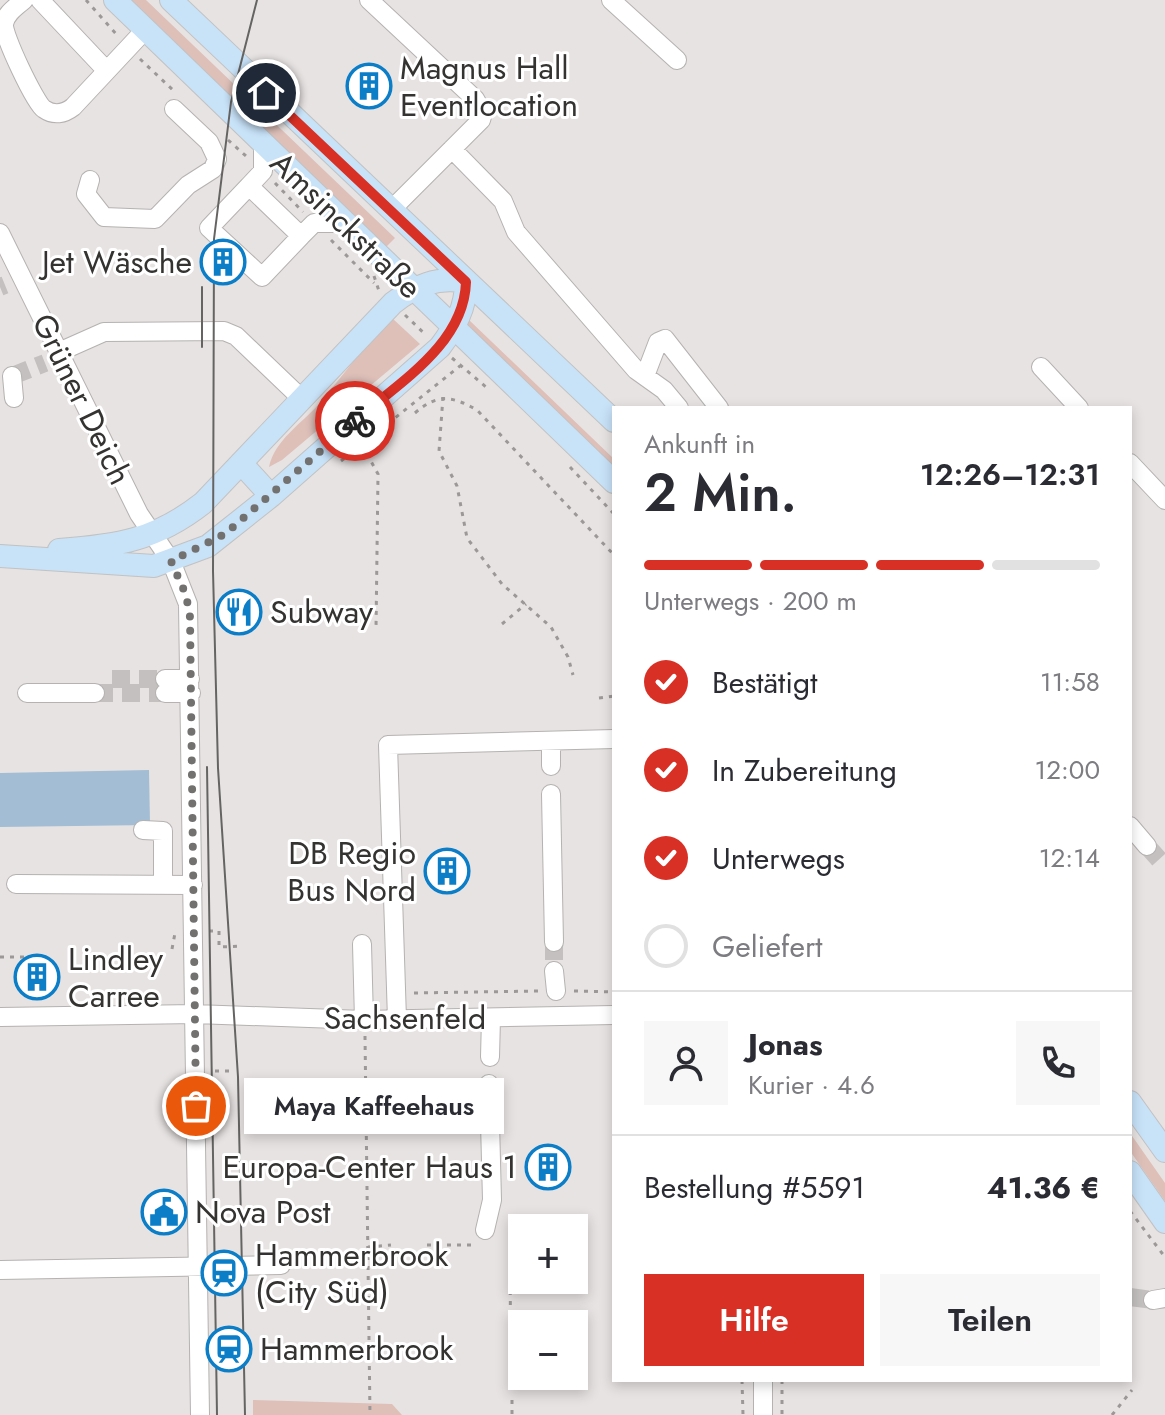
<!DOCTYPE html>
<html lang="de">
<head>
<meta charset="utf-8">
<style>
  :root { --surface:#fff; --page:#f7f7f7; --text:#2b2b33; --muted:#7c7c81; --line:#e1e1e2; --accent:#d93025 }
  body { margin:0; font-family:Jost,sans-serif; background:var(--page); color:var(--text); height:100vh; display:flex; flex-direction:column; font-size:30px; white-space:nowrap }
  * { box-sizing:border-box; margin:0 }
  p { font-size:26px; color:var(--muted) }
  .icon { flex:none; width:44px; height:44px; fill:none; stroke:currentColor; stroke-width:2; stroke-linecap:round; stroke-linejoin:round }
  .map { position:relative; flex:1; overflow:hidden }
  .panel { position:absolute; left:612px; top:406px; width:520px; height:976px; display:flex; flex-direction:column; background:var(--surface); border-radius:0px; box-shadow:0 4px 12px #0003 }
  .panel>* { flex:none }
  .tools { position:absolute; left:508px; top:1214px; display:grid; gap:16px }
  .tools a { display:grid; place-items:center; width:80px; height:80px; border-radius:0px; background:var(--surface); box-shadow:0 4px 12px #0003; font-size:40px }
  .pin { position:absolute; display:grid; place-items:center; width:68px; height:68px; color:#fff; margin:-34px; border:4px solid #fff; border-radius:50%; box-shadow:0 2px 8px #0007 }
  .courier { position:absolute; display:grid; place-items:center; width:80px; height:80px; margin:-40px; border:6px solid #d93025; border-radius:50%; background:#fff; color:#222; box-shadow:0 2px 10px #0007 }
  .bubble { position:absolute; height:56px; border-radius:0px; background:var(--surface); box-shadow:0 4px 12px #0003; font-size:26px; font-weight:600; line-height:56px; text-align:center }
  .summary em { font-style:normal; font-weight:600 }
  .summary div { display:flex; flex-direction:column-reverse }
  .summary { display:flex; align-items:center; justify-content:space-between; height:136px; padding:0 32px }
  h1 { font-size:52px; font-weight:600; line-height:60px }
  .bar { display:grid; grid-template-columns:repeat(4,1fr); gap:12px 8px; align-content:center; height:96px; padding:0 32px }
  .bar i { height:10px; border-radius:6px; background:var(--line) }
  .bar .on { background:var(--accent) }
  .bar p { grid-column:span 4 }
  .line { display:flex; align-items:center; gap:20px; padding:0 32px; border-top:2px solid var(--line) }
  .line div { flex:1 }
  .round { display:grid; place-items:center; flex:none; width:84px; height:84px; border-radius:0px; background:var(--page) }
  ol { padding:0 32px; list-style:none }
  li { display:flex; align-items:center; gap:24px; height:88px }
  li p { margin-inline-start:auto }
  li .icon { padding:8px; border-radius:50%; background:var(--accent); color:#fff; stroke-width:4 }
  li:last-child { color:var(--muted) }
  li i { width:44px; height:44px; border:4px solid var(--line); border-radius:50% }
  .button { display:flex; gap:16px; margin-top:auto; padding:16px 32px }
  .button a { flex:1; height:92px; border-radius:0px; background:var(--accent); color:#fff; font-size:32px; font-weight:600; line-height:92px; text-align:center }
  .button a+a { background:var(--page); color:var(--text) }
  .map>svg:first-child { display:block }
  .green { fill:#dec0b9 }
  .water { fill:#a3bdd4 }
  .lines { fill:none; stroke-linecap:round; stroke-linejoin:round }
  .minor-tunnel { stroke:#c3c0bf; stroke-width:18; stroke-dasharray:18 9; stroke-linecap:butt }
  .minor-casing { stroke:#b5b2b1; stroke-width:20 }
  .major-casing { stroke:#c2c2c2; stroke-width:24 }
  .path { stroke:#9b9897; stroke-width:3; stroke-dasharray:4 6; stroke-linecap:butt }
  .minor { stroke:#fff; stroke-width:18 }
  .major { stroke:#c8e2f8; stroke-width:22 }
  .tram { stroke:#656463; stroke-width:2 }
  .done { stroke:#737170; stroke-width:8; stroke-dasharray:0 14.4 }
  .route { stroke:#d93025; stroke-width:10 }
  .labels { text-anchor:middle; stroke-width:6; stroke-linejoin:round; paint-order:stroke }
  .poi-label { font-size:32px; fill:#343332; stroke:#fff; text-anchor:start }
  .street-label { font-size:32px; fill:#343332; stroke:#fff }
</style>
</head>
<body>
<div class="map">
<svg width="1165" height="1415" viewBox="0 0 1165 1415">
  <rect width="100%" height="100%" fill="#e7e3e2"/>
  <path class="green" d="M131,0H146L395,238L386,247Z
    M392,318L420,344L282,460L269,467C275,440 301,424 319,404C343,375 365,345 392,318Z
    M468,319L614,459V466L466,324Z
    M1130,1133L1165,1183V1201L1130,1151Z
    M253,1400L392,1404L402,1415H253Z"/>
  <path class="water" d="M149,770L150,825L0,827V773Z"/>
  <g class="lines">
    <path class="minor-tunnel" d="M0,287L5,285
      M12,376L45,363
      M112,679H165
      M95,693H165
      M1147,846L1165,866
      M554,942V971
      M1130,1297L1153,1300"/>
    <g class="minor-casing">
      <path id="minor" d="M24,0C16,7 6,13 4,24C2,33 35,103 44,109C54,116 64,114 73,107L145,30
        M40,0L106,70
        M369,0L475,99L483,113L481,120L391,210
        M611,0L677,60
        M263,146V171L249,186L301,236L314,223H344
        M452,149L503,201L516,232L636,370L664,390L679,408
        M90,180L86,194L104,217L155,219L188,185L213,169L217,159L209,142L174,109
        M249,186L209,228L262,277L301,236
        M0,233L139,514L171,561L188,604L200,1415
        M59,352L104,332L224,331L236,336L302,399
        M1041,367L1079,408
        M12,376L14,398
        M645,376L658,342L665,339L719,408
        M1130,463L1165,500
        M165,679H190
        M27,693H95
        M165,693H191
        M551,741V766
        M551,794L554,942
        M1130,826L1147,846
        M143,830L163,831V884
        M16,884L193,885
        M362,944L364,1020
        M554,971L556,991
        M0,1017L195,1014L364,1020L614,1015
        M397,1019L388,745L614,739
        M490,1057L491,1018
        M485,1230L492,1200L489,1084
        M0,1270L281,1265
        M1153,1300L1165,1298
        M763,1380V1415"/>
    </g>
    <g class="major-casing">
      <path id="major" d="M115,0L614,482
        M171,0L614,421
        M241,463L271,496
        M59,550C117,546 156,540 203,503L393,303C415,286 437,276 466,282
        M0,556L154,566L208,546L271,496L440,347C455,327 466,308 466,282
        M1130,1102L1165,1151
        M1130,1172L1165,1222"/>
    </g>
    <path class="path" d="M86,0L118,36
      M140,59L175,92
      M228,140L246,156
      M275,183L303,212
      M331,240L374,283
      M374,276L379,291
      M405,315L426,335
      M452,358L486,387
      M443,397L439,451L457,486L467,538L502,584L551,627L568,657L573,675
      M415,413C438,393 452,396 477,410L614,555
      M362,445L378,474L376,629
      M341,461L460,366
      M570,467L614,514
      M502,624L526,604
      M599,698L614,696
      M209,931H219V947L242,946
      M172,949L175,933
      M0,957H46
      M574,991L614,992
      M414,993L538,991
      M365,1036L370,1415
      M215,1071H233
      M1130,1211L1165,1257
      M427,1245H471L474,1242
      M368,1247L391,1245
      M510,1271L511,1367
      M742,1380L743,1415
      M782,1380V1415
      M512,1400V1415
      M1112,1415L1132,1390"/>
    <use href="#minor" class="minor"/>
    <use href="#major" class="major"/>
    <path class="tram" d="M202,347V287
      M207,767L217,1415
      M245,1415L238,1077L218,768L213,571L214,239L231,102L257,0"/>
  </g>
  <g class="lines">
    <path class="done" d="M196,1106L190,617L186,595L171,561L225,534L355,421"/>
    <path class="route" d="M266,93L466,282C464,345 398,383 355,421"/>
  </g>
  <defs>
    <g id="building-ring" transform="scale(2.3)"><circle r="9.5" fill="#fff" stroke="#0b7ec7" stroke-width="1.5"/><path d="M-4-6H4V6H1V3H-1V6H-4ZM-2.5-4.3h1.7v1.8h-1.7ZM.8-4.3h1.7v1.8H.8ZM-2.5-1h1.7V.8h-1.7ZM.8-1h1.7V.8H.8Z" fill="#0b7ec7"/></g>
    <g id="restaurant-ring" transform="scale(2.3)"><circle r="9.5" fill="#fff" stroke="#0b7ec7" stroke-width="1.5"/><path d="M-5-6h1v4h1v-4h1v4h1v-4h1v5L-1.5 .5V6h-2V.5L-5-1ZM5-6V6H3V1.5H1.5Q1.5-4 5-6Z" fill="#0b7ec7"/></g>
    <g id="civic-ring" transform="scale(2.3)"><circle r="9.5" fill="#fff" stroke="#0b7ec7" stroke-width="1.5"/><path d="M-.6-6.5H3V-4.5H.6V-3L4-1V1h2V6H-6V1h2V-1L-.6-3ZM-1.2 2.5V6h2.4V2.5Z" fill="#0b7ec7"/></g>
    <g id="station-ring" transform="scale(2.3)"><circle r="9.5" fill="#fff" stroke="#0b7ec7" stroke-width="1.5"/><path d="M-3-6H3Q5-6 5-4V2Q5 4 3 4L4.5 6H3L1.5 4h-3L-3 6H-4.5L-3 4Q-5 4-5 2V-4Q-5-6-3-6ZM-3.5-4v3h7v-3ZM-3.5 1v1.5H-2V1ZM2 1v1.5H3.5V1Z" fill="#0b7ec7"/></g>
  </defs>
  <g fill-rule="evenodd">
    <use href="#building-ring" x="369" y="86"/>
    <use href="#building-ring" x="223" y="262"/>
    <use href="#restaurant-ring" x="239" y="612"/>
    <use href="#building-ring" x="447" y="871"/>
    <use href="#building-ring" x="37" y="977"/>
    <use href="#building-ring" x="548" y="1167"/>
    <use href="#civic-ring" x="164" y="1212"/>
    <use href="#station-ring" x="224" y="1273"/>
    <use href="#station-ring" x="229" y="1349"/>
  </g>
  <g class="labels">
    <g class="poi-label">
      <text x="400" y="79">Magnus Hall<tspan x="400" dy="37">Eventlocation</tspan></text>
      <text x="192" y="273" text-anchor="end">Jet Wäsche</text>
      <text x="270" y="623">Subway</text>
      <text x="416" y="864" text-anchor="end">DB Regio<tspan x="416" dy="37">Bus Nord</tspan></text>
      <text x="68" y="970">Lindley<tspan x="68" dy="37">Carree</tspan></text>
      <text x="517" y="1178" text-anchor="end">Europa-Center Haus 1</text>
      <text x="195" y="1223">Nova Post</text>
      <text x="255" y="1266">Hammerbrook<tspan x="255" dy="37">(City Süd)</tspan></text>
      <text x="260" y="1360">Hammerbrook</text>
    </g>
    <g class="street-label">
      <text transform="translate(346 225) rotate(44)" y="11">Amsinckstraße</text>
      <text transform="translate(82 399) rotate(64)" y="11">Grüner Deich</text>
      <text x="405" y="1029">Sachsenfeld</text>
    </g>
  </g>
</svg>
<div class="tools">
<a>+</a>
<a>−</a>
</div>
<div class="pin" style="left:196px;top:1106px;background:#ea580c"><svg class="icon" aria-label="bag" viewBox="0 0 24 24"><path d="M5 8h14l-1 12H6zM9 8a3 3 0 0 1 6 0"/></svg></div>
<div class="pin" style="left:266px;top:93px;background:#1f2937"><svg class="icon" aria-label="home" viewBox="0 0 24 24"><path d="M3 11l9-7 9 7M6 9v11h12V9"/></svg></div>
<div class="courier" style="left:355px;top:421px"><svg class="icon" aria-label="bike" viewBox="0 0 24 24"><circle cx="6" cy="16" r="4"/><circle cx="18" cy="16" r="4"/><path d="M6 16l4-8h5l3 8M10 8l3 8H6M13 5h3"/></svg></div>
<div class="bubble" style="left:244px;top:1078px;width:260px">Maya Kaffeehaus</div>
<section class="panel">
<div class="summary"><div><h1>2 Min.</h1><p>Ankunft in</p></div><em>12:26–12:31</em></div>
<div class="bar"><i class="on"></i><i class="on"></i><i class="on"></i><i></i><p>Unterwegs · 200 m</p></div>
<ol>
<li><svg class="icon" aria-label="check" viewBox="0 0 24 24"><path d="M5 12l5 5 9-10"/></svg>Bestätigt<p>11:58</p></li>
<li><svg class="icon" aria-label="check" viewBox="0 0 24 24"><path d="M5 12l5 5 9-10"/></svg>In Zubereitung<p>12:00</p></li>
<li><svg class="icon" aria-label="check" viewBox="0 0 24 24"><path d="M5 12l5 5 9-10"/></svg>Unterwegs<p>12:14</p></li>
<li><i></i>Geliefert</li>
</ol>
<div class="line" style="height:144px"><a class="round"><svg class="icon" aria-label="person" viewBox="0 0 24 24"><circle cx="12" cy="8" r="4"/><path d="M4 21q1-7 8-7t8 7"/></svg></a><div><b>Jonas</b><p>Kurier · 4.6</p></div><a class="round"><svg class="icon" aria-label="phone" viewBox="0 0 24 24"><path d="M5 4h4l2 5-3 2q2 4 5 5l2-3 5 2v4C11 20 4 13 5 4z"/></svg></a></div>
<div class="line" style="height:104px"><div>Bestellung #5591</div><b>41.36 €</b></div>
<div class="button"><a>Hilfe</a><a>Teilen</a></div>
</section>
</div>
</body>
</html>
